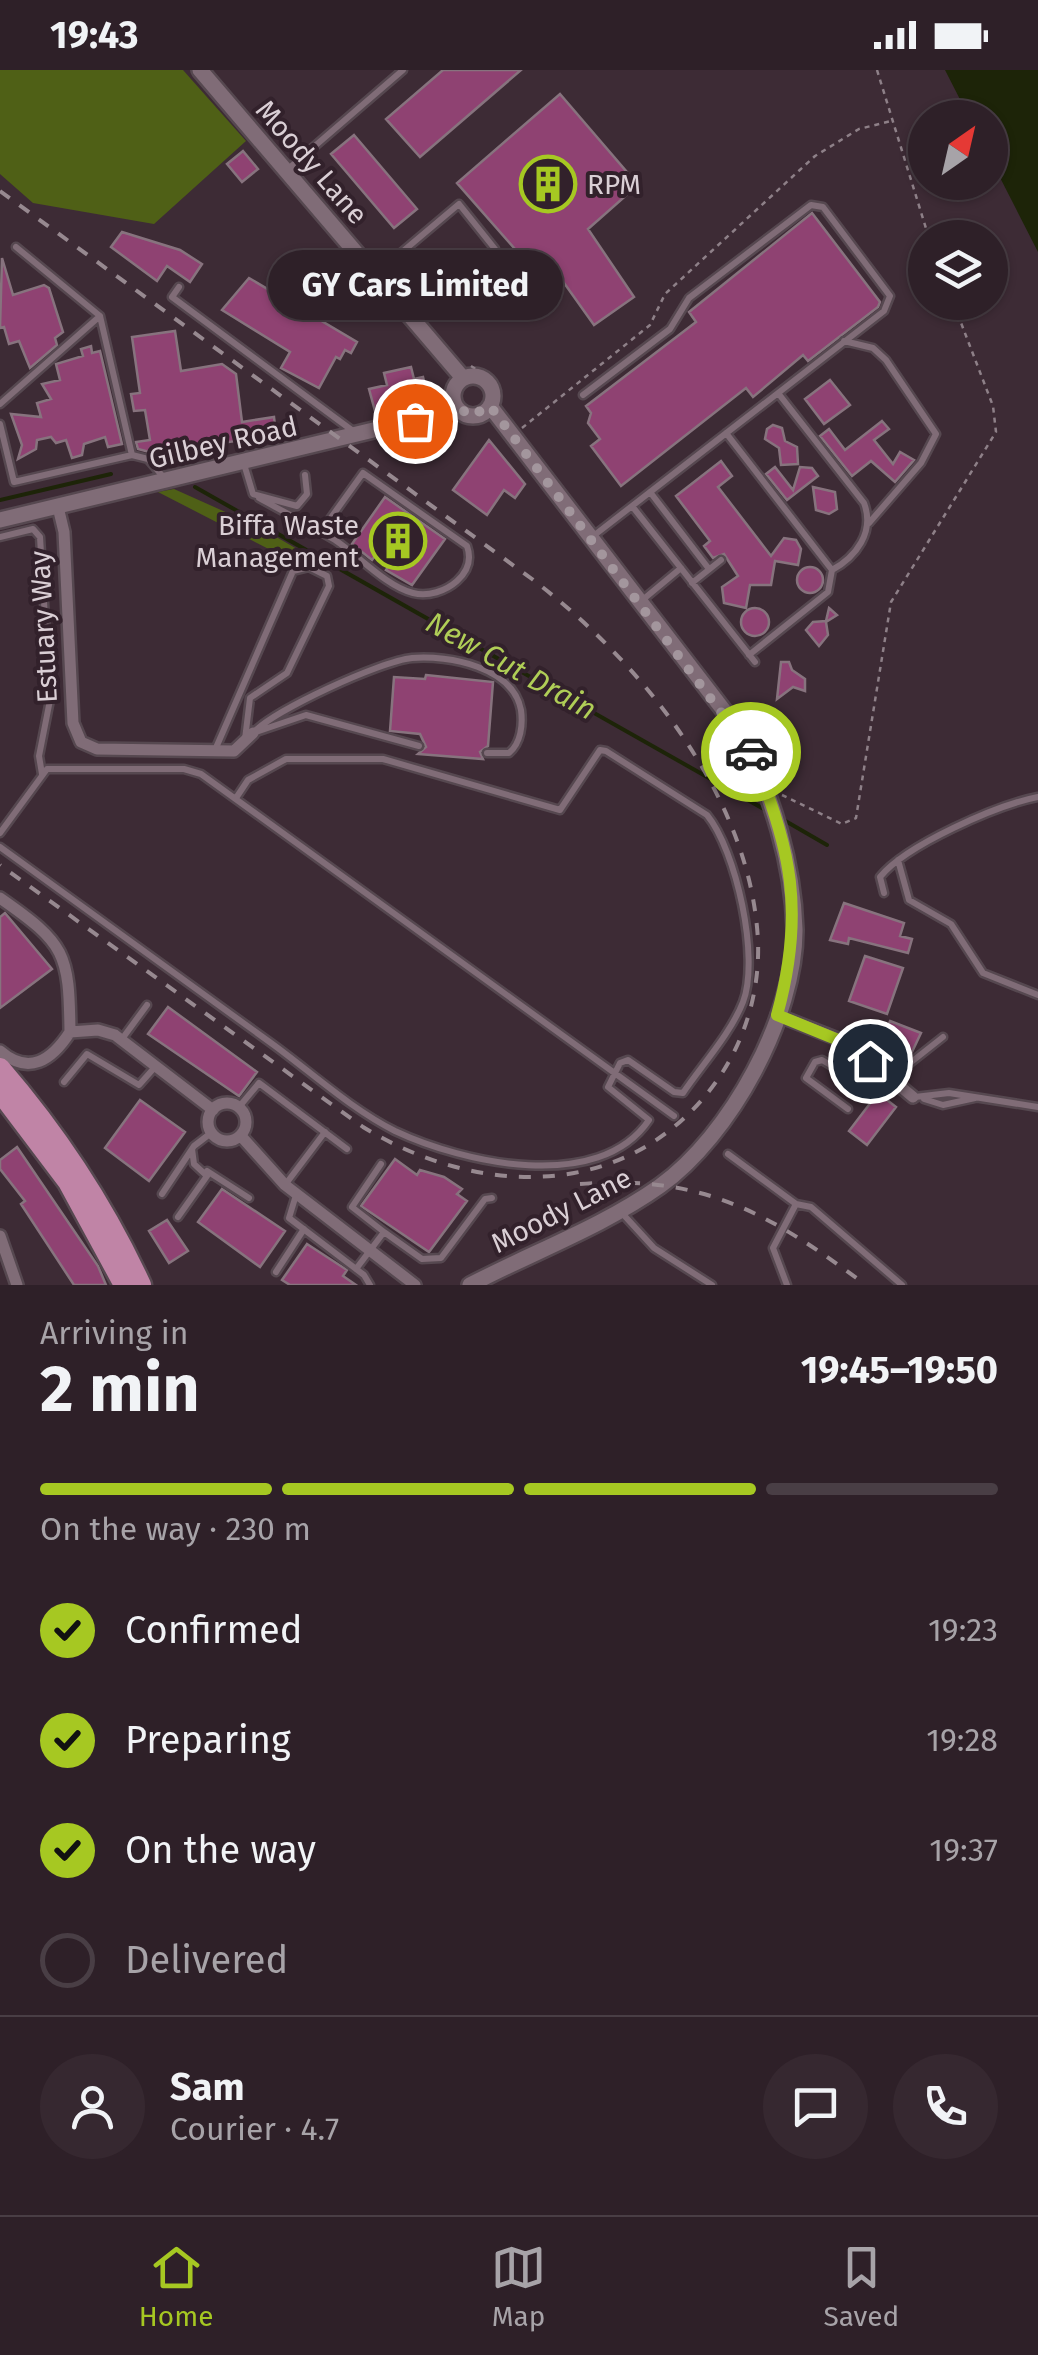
<!DOCTYPE html>
<html lang="en">
<head>
<meta charset="utf-8">
<style>
  :root { --surface:#2e2028; --page:#362830; --text:#f1f3f6; --muted:#a7a3a8; --line:#493e45; --accent:#a6c822 }
  body { margin:0; font-family:"Fira Sans",sans-serif; background:var(--page); color:var(--text); height:100vh; display:flex; flex-direction:column; font-size:38px; white-space:nowrap }
  * { box-sizing:border-box; margin:0 }
  p { font-size:32px; color:var(--muted) }
  .icon { flex:none; width:55px; height:55px; fill:none; stroke:currentColor; stroke-width:2; stroke-linecap:round; stroke-linejoin:round }
  .map { position:relative; height:1215px; overflow:hidden }
  .sheet { display:flex; flex-direction:column; background:var(--surface); flex:1 }
  .sheet>* { flex:none }
  .needle { width:65px; rotate:34deg }
  .fabs { position:absolute; left:908px; top:30px; display:grid; gap:20px }
  .fabs a { display:grid; place-items:center; width:100px; height:100px; border-radius:50%; background:var(--surface); box-shadow:0 2px 8px #0004,0 0 0 2px var(--line); font-size:50px }
  .pin { position:absolute; display:grid; place-items:center; width:85px; height:85px; color:#fff; margin:-42px; border:5px solid #fff; border-radius:50%; box-shadow:0 2px 10px #0007 }
  .courier { position:absolute; display:grid; place-items:center; width:100px; height:100px; margin:-50px; border:8px solid #a6c822; border-radius:50%; background:#fff; color:#222; box-shadow:0 2px 12px #0007 }
  .bubble { position:absolute; height:70px; border-radius:35px; background:var(--surface); box-shadow:0 2px 8px #0004,0 0 0 2px var(--line); font-size:32px; font-weight:700; line-height:70px; text-align:center }
  .headline em { font-style:normal; font-weight:700 }
  .headline div { display:flex; flex-direction:column-reverse }
  .headline { display:flex; align-items:center; justify-content:space-between; height:170px; padding:0 40px }
  h1 { font-size:65px; font-weight:700; line-height:75px }
  .bar { display:grid; grid-template-columns:repeat(4,1fr); gap:15px 10px; align-content:center; height:120px; padding:0 40px }
  .bar i { height:12px; border-radius:8px; background:var(--line) }
  .bar .selected { background:var(--accent) }
  .bar p { grid-column:span 4 }
  .line { display:flex; align-items:center; gap:25px; padding:0 40px; border-top:2px solid var(--line) }
  .line div { flex:1 }
  .round { display:grid; place-items:center; flex:none; width:105px; height:105px; border-radius:52px; background:var(--page) }
  ol { padding:0 40px; list-style:none }
  li { display:flex; align-items:center; gap:30px; height:110px }
  li p { margin-inline-start:auto }
  li .icon { padding:10px; border-radius:50%; background:var(--accent); color:#111; stroke-width:4 }
  li:last-child { color:var(--muted) }
  li i { width:55px; height:55px; border:5px solid var(--line); border-radius:50% }
  .status { display:flex; justify-content:space-between; align-items:center; height:70px; padding:0 50px; background:var(--surface); direction:ltr }
  .status svg { height:28px; fill:currentColor }
  .dock { display:flex; justify-content:space-around; align-items:center; height:140px; border-top:2px solid var(--line); background:var(--surface); font-size:28px; color:var(--muted) }
  .dock a { display:grid; justify-items:center; gap:5px }
  .dock .selected { color:var(--accent) }
  .map>svg:first-child { display:block }
  .green { fill:#4f6016 }
  .water { fill:#1d2408 }
  .lines { fill:none; stroke-linecap:round; stroke-linejoin:round }
  .stream { stroke:#1d2408; stroke-width:4 }
  .building { fill:#8f4272; stroke:#87737e; stroke-width:2.5 }
  .service-casing { stroke:#564850; stroke-width:11 }
  .minor-casing { stroke:#564850; stroke-width:16 }
  .tertiary-casing { stroke:#564850; stroke-width:20 }
  .trunk-casing { stroke:#564850; stroke-width:25 }
  .path { stroke:#8e8088; stroke-width:2.5; stroke-dasharray:5 5; stroke-linecap:butt }
  .service { stroke:#806c77; stroke-width:6 }
  .minor { stroke:#806c77; stroke-width:11 }
  .tertiary { stroke:#806c77; stroke-width:15 }
  .trunk { stroke:#c084a6; stroke-width:20 }
  .rail { stroke:#978990; stroke-width:4; stroke-dasharray:12 12; stroke-linecap:butt }
  .done { stroke:#a3969d; stroke-width:10; stroke-dasharray:0 18 }
  .route { stroke:#a6c822; stroke-width:12 }
  .labels { text-anchor:middle; stroke-width:8; stroke-linejoin:round; paint-order:stroke }
  .street-label { font-size:28px; fill:#dacfd5; stroke:#32212b }
  .poi-label { font-size:28px; fill:#dacfd5; stroke:#32212b; text-anchor:start }
  .water-label { font-size:30px; font-style:italic; fill:#b0ce57; stroke:#32212b }
</style>
</head>
<body>
<div class="status"><b>19:43</b><svg viewBox="0 0 49 12"><path d="M0 12V9h3v3zM5 12V6h3v6zM10 12V3h3v9zM15 12V0h3v12zM26 1h20v11H26zM47 4h2v5h-2z"/></svg></div>
<div class="map">
<svg width="1038" height="1215" viewBox="0 0 1038 1215">
  <rect width="100%" height="100%" fill="#3d2b35"/>
  <path class="green" d="M0,0H183L246,71L154,154L33,133L0,104Z
    M174,419L259,457L330,498L327,501L295,484L292,491L158,422Z"/>
  <path class="water" d="M945,0H1038V182L990,88V48L969,47Z"/>
  <g class="lines">
    <path class="stream" d="M195,417L769,742
      M0,430L111,404
      M782,749L827,775"/>
  </g>
  <path class="building" d="M443,0H521L420,87L386,49Z
    M560,24L638,115L588,159L634,227L594,255L562,210L551,220L457,113Z
    M354,65L417,139L394,158L331,84Z
    M243,81L258,99L242,112L227,94Z
    M812,143L880,232L878,237L808,291L803,285L753,327L746,318L621,416L591,376L600,369L588,353L591,343L586,336L696,252L689,242Z
    M122,162L180,180L202,194L190,212L167,196L157,211L111,177Z
    M2,188L13,225L44,215L49,218L63,262L55,268L57,275L30,298L19,271L9,274L4,257L0,258Z
    M467,188L499,224L491,232L484,224L468,238L442,209Z
    M249,208L357,272L351,283L345,280L340,289L336,287L319,318L281,298L290,282L222,240Z
    M175,261L181,301L222,294L236,304L242,352L274,347L276,365L153,383L138,379L136,372L150,370L145,340L134,341L131,324L140,323L132,267Z
    M91,276L92,283L100,281L122,374L108,377L105,367L84,374L82,385L72,388L66,370L56,373L51,367L37,370L36,379L18,389L22,375L11,344L41,347L37,333L51,329L42,314L60,310L56,294L83,286L81,279Z
    M411,297L414,309L423,307L427,323L382,334L383,339L375,341L369,319L387,315L384,303Z
    M830,310L850,335L824,354L805,329Z
    M882,351L889,359L874,370L893,394L900,382L914,390L895,412L871,391L852,406L820,366L829,359L845,380Z
    M773,355L782,358L785,371L797,377L798,394L781,395L779,378L765,369L767,359Z
    M489,370L525,414L515,428L504,420L487,445L453,420Z
    M721,391L732,406L718,417L771,486L784,468L796,470L801,479L798,495L775,491L771,515H750L746,538L724,533L722,517L738,506L724,484L713,488L704,476L710,471L676,426Z
    M775,397L793,420L800,397L812,398L818,406L787,430L766,404Z
    M813,417L835,422L837,439L829,444L816,440Z
    M385,427L445,469L412,515L386,500L394,488L381,478L372,490L352,474Z
    M797 510a13 13 0 1 1 26 0a13 13 0 1 1-26 0Z
    M741 552a14 14 0 1 1 28 0a14 14 0 1 1-28 0Z
    M829,538L837,545L826,552L828,565L819,576L806,560L813,552L826,551Z
    M781,592H789L792,600L805,609V621L793,617L777,629Z
    M426,605L493,612L488,676L480,682L483,689L418,684L426,677L420,664L390,661L394,607L425,609Z
    M844,833L904,853L900,866L912,869L908,883L849,868L848,874L830,870Z
    M5,843L52,899L0,938V847Z
    M865,886L903,898L887,944L849,931Z
    M168,937L257,1002L239,1026L148,964Z
    M890,951L921,963L912,982L882,971Z
    M878,1023L896,1037L867,1075L849,1061Z
    M140,1030L185,1062L149,1111L105,1078Z
    M17,1077L98,1196L106,1215H74L21,1134L25,1131L0,1099V1090Z
    M395,1089L417,1105L420,1100L444,1107L462,1119L457,1124L467,1131L429,1182L361,1136Z
    M222,1119L285,1161L260,1197L198,1152Z
    M167,1150L188,1181L169,1193L149,1161Z
    M307,1174L347,1200L343,1206L356,1215H290L282,1210Z"/>
  <g class="lines">
    <g class="service-casing">
      <path id="service" d="M287,100L403,0
        M16,177L100,246L132,385
        M376,204L459,134L495,179
        M179,217L172,227L357,364
        M844,271L873,278L886,290L936,364L921,393L869,453
        M583,325L670,259L689,228L811,135L823,137L890,226L884,241L592,467
        M0,334L100,246
        M0,354L14,412L132,385L148,389L165,409
        M726,363L832,500
        M244,394L253,424L297,436L307,424L305,405
        M650,422L709,499
        M259,428C284,442 310,455 335,470C359,486 386,516 413,523C428,527 446,521 457,511C468,501 472,490 467,476L363,403L325,456L315,459
        M632,436L755,592
        M0,467L33,459L40,467L50,630L39,686L42,704
        M692,513L721,490
        M640,532L681,498
        M749,585L828,522L832,500C856,487 875,462 864,433L778,323
        M419,676L306,645L253,663C274,640 381,591 412,588C449,585 513,597 521,640C523,655 521,673 509,683H487
        M215,680L293,501L309,497L327,506L329,516L287,603L250,628L245,669
        M0,763L47,699H184L201,704L674,1046
        M0,777C90,842 180,908 271,973C311,1002 351,1039 395,1061C463,1093 599,1124 649,1050L608,1017L620,993L628,990L674,1022L683,1023C702,995 731,963 743,932C760,888 736,780 707,745L606,681L600,680L560,740L383,689H286L248,710L236,728
        M898,790L909,830L951,854L983,903L1038,925
        M884,823L880,807C906,775 997,735 1038,727
        M122,969L147,935
        M891,1008L943,967
        M64,1012L87,984L139,1015L155,997
        M915,1027L949,1023L1038,1037
        M924,1029L943,1035L975,1028
        M239,1037L259,1013L347,1079
        M848,1039L806,1008L815,992L822,990L856,1010L870,991
        M728,1084L796,1134L811,1137L902,1215
        M207,1101L249,1128
        M285,1115L325,1062
        M162,1124L194,1076L211,1063
        M296,1125L289,1148L364,1205L370,1215
        M621,1142L654,1178L712,1215
        M178,1147L207,1106L194,1094L192,1079
        M384,1162L422,1189L441,1188L485,1129L492,1128
        M356,1199L384,1162L352,1137L381,1094
        M276,1202L304,1159
        M787,1215L773,1178L796,1134"/>
    </g>
    <g class="minor-casing">
      <path id="minor" d="M58,437L64,462L73,653L81,672L97,679L234,681L253,663
        M0,828C66,874 69,883 70,962
        M777,945L848,973L913,1027
        M0,981C29,1006 52,990 70,962L98,960L115,965L213,1040
        M208 1052a19 19 0 1 1 38 0a19 19 0 1 1-38 0Z
        M241,1066L285,1115L415,1215
        M0,1166L17,1215"/>
    </g>
    <g class="tertiary-casing">
      <path id="tertiary" d="M200,0L463,308
        M453 326a20 20 0 1 1 40 0a20 20 0 1 1-40 0Z
        M0,450L444,343L455,335
        M470,1215C533,1182 602,1157 660,1116C730,1066 796,946 795,859C793,791 772,730 745,668L490,336"/>
    </g>
    <g class="trunk-casing">
      <path id="trunk" d="M0,998C57,1064 104,1135 141,1215
        M0,1022L68,1112L124,1215"/>
    </g>
    <path class="path" d="M877,0L929,168
      M471,296L491,309L498,325
      M522,358L650,255L665,224L815,86L859,59L891,51
      M782,725L842,754L856,748L891,532L996,362L993,336L953,232"/>
    <use href="#service" class="service"/>
    <use href="#minor" class="minor"/>
    <use href="#tertiary" class="tertiary"/>
    <use href="#trunk" class="trunk"/>
    <path class="rail" d="M0,121L532,509C641,592 751,727 758,871C760,927 742,981 706,1025C617,1132 474,1125 363,1057L0,795
      M580,1114C704,1104 770,1144 866,1215"/>
  </g>
  <g class="lines">
    <path class="done" d="M415,351L455,335L471,346L490,336L751,682"/>
    <path class="route" d="M751,682C792,777 805,844 777,945L848,974L870,991"/>
  </g>
  <defs>
    <g id="building-ring" transform="scale(2.875)"><circle r="9.5" fill="#32212b" stroke="#a6c822" stroke-width="1.5"/><path d="M-4-6H4V6H1V3H-1V6H-4ZM-2.5-4.3h1.7v1.8h-1.7ZM.8-4.3h1.7v1.8H.8ZM-2.5-1h1.7V.8h-1.7ZM.8-1h1.7V.8H.8Z" fill="#a6c822"/></g>
  </defs>
  <g fill-rule="evenodd">
    <use href="#building-ring" x="548" y="114"/>
    <use href="#building-ring" x="398" y="471"/>
  </g>
  <g class="labels">
    <g class="street-label">
      <text transform="translate(312 92) rotate(49)" y="10">Moody Lane</text>
      <text transform="translate(223 372) rotate(-13)" y="10">Gilbey Road</text>
      <text transform="translate(43 557) rotate(-93)" y="10">Estuary Way</text>
      <text transform="translate(561 1140) rotate(-27)" y="10">Moody Lane</text>
    </g>
    <g class="poi-label">
      <text x="587" y="124">RPM</text>
      <text x="359" y="465" text-anchor="end">Biffa Waste<tspan x="359" dy="32">Management</tspan></text>
    </g>
    <g class="water-label">
      <text transform="translate(511 596) rotate(29)" y="10">New Cut Drain</text>
    </g>
  </g>
</svg>
<div class="fabs">
<a><svg class="needle" viewBox="-14 -14 28 28"><path d="M0-13l5 13h-10z" fill="#e53935"/><path d="M0 13l5-13h-10z" fill="#a7a3a8"/></svg></a>
<a><svg class="icon" aria-label="layers" viewBox="0 0 24 24"><path d="M12 4l9 5-9 5-9-5zM3 14l9 5 9-5"/></svg></a>
</div>
<div class="pin" style="left:415px;top:351px;background:#ea580c"><svg class="icon" aria-label="bag" viewBox="0 0 24 24"><path d="M5 8h14l-1 12H6zM9 8a3 3 0 0 1 6 0"/></svg></div>
<div class="pin" style="left:870px;top:991px;background:#1f2937"><svg class="icon" aria-label="home" viewBox="0 0 24 24"><path d="M3 11l9-7 9 7M6 9v11h12V9"/></svg></div>
<div class="courier" style="left:751px;top:682px"><svg class="icon" aria-label="car" viewBox="0 0 24 24"><path d="M5 17H2v-5l4-1 3-4h7l3 4 3 1v5h-3M9 17h6M6 11h13"/><circle cx="7" cy="17" r="2"/><circle cx="17" cy="17" r="2"/></svg></div>
<div class="bubble" style="left:268px;top:180px;width:295px">GY Cars Limited</div>
</div>
<section class="sheet">
<div class="headline"><div><h1>2 min</h1><p>Arriving in</p></div><em>19:45–19:50</em></div>
<div class="bar"><i class="selected"></i><i class="selected"></i><i class="selected"></i><i></i><p>On the way · 230 m</p></div>
<ol>
<li><svg class="icon" aria-label="check" viewBox="0 0 24 24"><path d="M5 12l5 5 9-10"/></svg>Confirmed<p>19:23</p></li>
<li><svg class="icon" aria-label="check" viewBox="0 0 24 24"><path d="M5 12l5 5 9-10"/></svg>Preparing<p>19:28</p></li>
<li><svg class="icon" aria-label="check" viewBox="0 0 24 24"><path d="M5 12l5 5 9-10"/></svg>On the way<p>19:37</p></li>
<li><i></i>Delivered</li>
</ol>
<div class="line" style="height:180px"><a class="round"><svg class="icon" aria-label="person" viewBox="0 0 24 24"><circle cx="12" cy="8" r="4"/><path d="M4 21q1-7 8-7t8 7"/></svg></a><div><b>Sam</b><p>Courier · 4.7</p></div><a class="round"><svg class="icon" aria-label="chat" viewBox="0 0 24 24"><path d="M4 5h16v11H9l-5 4z"/></svg></a><a class="round"><svg class="icon" aria-label="phone" viewBox="0 0 24 24"><path d="M5 4h4l2 5-3 2q2 4 5 5l2-3 5 2v4C11 20 4 13 5 4z"/></svg></a></div>
</section>
<nav class="dock">
<a class="selected"><svg class="icon" aria-label="home" viewBox="0 0 24 24"><path d="M3 11l9-7 9 7M6 9v11h12V9"/></svg>Home</a>
<a><svg class="icon" aria-label="map" viewBox="0 0 24 24"><path d="M3 6l6-2 6 2 6-2v14l-6 2-6-2-6 2zM9 4v14M15 6v14"/></svg>Map</a>
<a><svg class="icon" aria-label="saved" viewBox="0 0 24 24"><path d="M7 4h10v16l-5-4-5 4z"/></svg>Saved</a>
</nav>
</body>
</html>
